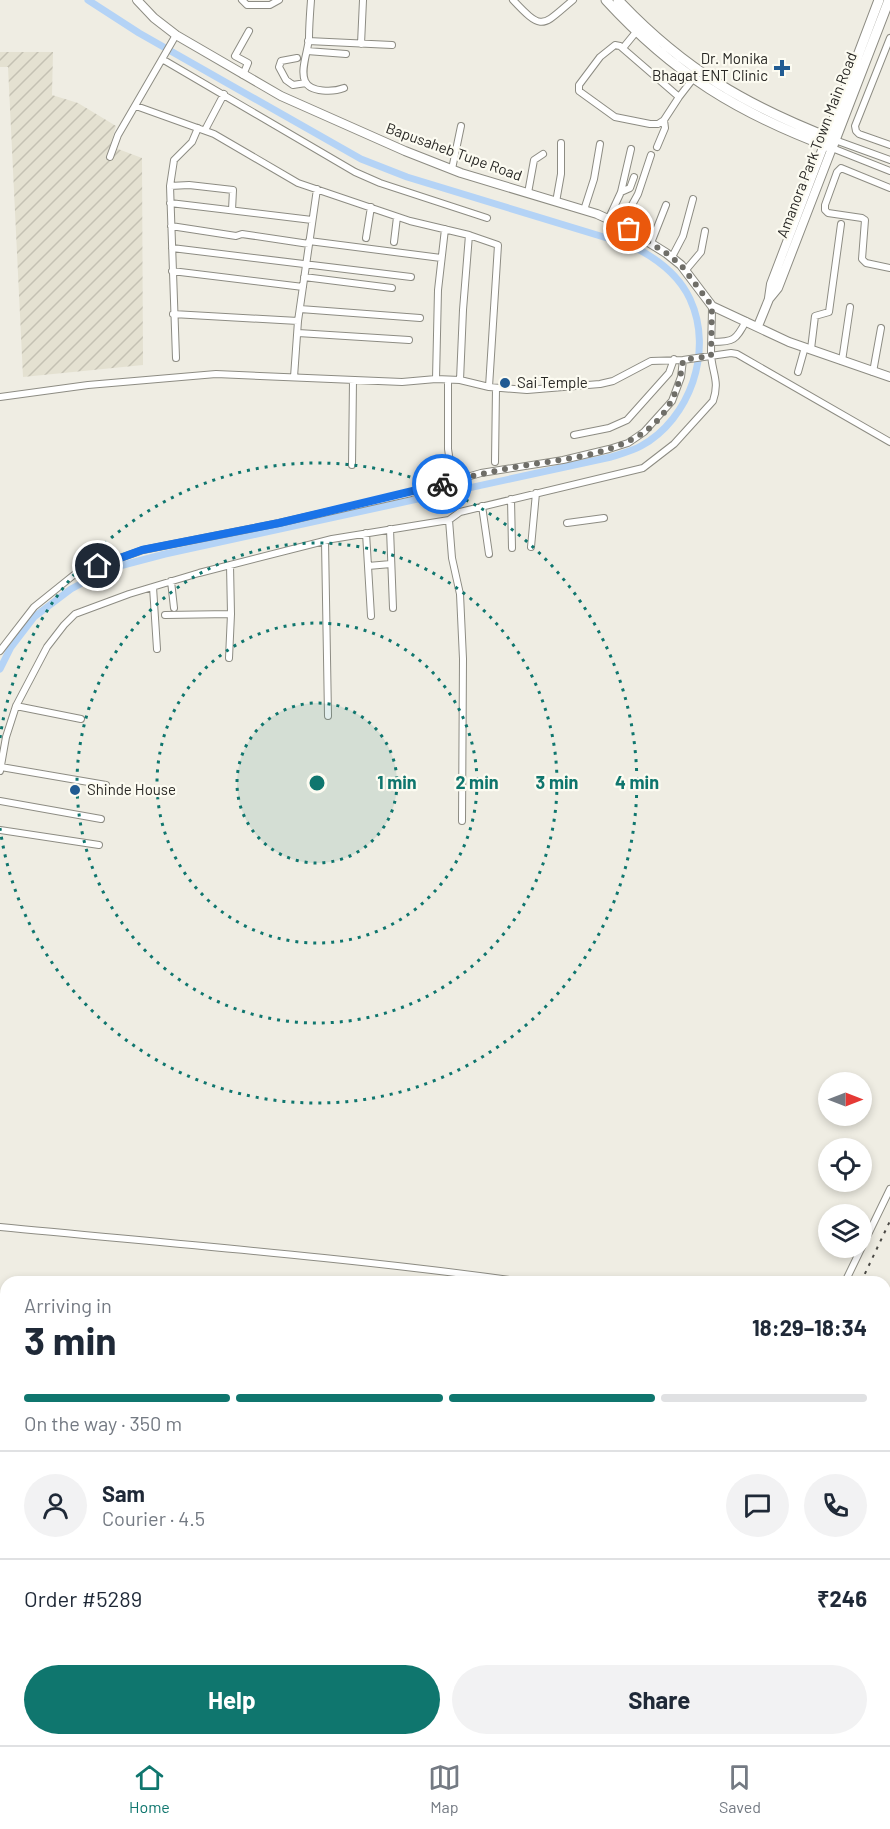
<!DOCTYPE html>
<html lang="en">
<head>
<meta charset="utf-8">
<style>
  :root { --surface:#fff; --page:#f2f2f3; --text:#1f2937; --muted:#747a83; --line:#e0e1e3; --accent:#0f766e }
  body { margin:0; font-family:Barlow,sans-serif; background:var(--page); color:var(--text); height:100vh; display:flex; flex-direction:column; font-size:22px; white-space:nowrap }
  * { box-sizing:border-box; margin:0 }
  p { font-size:20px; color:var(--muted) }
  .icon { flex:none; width:33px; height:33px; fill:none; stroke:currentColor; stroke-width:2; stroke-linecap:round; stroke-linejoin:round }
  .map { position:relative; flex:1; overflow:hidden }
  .side { position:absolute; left:0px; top:1276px; width:891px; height:470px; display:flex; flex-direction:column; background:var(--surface); border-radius:18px 18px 0 0; box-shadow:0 3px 9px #0003 }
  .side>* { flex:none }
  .needle { width:39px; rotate:90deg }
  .controls { position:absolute; left:818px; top:1072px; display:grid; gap:12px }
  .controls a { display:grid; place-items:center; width:54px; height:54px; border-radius:50%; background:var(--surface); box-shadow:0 3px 9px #0003; font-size:30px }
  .pin { position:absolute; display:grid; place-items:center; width:51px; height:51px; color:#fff; margin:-26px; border:3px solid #fff; border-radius:50%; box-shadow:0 2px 6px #0007 }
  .courier { position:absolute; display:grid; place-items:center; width:60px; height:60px; margin:-30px; border:4px solid #1a73e8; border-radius:50%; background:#fff; color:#222; box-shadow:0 2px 8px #0007 }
  .headline em { font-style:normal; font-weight:700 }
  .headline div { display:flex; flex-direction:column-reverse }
  .headline { display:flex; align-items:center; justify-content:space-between; height:102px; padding:0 24px }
  h1 { font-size:39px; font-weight:700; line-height:45px }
  .bar { display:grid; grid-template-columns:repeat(4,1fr); gap:9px 6px; align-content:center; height:72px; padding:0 24px }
  .bar i { height:8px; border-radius:4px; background:var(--line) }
  .bar .on { background:var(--accent) }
  .bar p { grid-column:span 4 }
  .line { display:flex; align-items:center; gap:15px; padding:0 24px; border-top:2px solid var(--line) }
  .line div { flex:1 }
  .round { display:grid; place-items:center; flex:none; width:63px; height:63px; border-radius:32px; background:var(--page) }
  .cta { display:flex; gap:12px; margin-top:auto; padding:12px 24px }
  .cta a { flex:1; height:69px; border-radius:36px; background:var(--accent); color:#fff; font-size:24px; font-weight:700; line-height:69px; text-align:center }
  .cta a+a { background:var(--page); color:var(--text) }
  .dock { display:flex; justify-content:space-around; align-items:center; height:84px; border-top:2px solid var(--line); background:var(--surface); font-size:16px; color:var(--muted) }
  .dock a { display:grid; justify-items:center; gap:3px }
  .dock .on { color:var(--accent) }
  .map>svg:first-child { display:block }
  .industrial { fill:url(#industrial-furrows) }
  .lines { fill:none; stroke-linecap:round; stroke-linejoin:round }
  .canal { stroke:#b4d3f6; stroke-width:7 }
  .minor-casing { stroke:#8d8c83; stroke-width:8 }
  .tertiary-casing { stroke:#8d8c83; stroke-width:10 }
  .secondary-casing { stroke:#8d8c83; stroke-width:11 }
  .primary-casing { stroke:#8d8c83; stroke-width:13 }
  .minor { stroke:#fff; stroke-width:6 }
  .tertiary { stroke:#fff; stroke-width:8 }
  .secondary { stroke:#fff; stroke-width:9 }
  .primary { stroke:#fff; stroke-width:10 }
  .rail { stroke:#494844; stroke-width:2; stroke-dasharray:3 6; stroke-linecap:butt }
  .done { stroke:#6f6e68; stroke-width:6; stroke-dasharray:0 10.8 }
  .route { stroke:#1a73e8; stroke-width:8 }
  .ring { fill:none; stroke:#0f766e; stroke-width:3; stroke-dasharray:3 6 }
  .poi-dot { fill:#215b92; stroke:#fcfbf1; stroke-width:2 }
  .labels { text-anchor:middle; stroke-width:4.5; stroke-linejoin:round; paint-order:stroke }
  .poi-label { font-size:15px; fill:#2a2926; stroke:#fcfbf1; text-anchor:start }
  .street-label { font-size:15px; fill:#2a2926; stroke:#fcfbf1 }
  .centre { fill:#0f766e; stroke:#fcfbf1; stroke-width:3 }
  .ring-label { font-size:18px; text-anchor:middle; font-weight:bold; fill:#0f766e; stroke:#fcfbf1; stroke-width:4.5; stroke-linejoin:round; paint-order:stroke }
</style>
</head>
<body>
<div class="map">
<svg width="890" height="1745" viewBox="0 0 890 1745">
  <defs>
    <pattern id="industrial-furrows" width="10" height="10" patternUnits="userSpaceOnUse" patternTransform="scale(1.5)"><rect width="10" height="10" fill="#e4e1d1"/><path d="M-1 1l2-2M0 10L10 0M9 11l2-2" fill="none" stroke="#c4c1b3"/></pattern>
  </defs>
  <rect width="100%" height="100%" fill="#efede3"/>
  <path class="industrial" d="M0,52H53L52,95L78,103L116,126L110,146L142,158L143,365L23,377L8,67H0Z"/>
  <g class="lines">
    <path class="canal" d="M0,669L11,647L34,617L71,589L108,569L165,554L611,457C620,454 632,451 641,446C690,419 714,351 690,299C678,273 655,257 630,245L407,177L361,159L139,33L88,0"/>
    <g class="minor-casing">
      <path id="minor" d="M242,0L247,5H270L279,0
        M311,0C310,13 309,26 309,38C308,51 300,70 305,81C310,93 334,92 344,88
        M513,0C543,32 542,26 573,0
        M890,38L855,126L856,131L859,134L890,145
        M308,41L392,45
        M361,44L363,0
        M623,48L636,32
        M307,51L346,54
        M297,58L281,61L279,67L286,80L293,85L306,83
        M162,59L355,172L380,183L487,218
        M243,75L248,63L235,56L249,31
        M679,97L664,120L658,124H650L615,117L579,91V85L600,57L615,45L620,46L679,97L696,75
        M136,106L214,134L298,183L410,221L469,235L498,245L489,387
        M205,130L224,94
        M835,140L890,160
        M657,147L665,128L664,120
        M832,148L890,171
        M110,157L118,135L176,35
        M452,169L461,126
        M170,186L189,185L233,190L232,210
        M890,188L841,168L837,172L825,205V210L828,213L862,218L865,220L862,259L866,263L890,268
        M621,192L630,188L634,177
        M528,193L534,160L543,154
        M556,202L561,174V143
        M170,203L312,220
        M584,210L594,179L600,144
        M608,220L621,192L631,149
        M621,225L638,194L651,155
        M171,226L236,236L242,234L309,244
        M366,238L371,207
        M309,241L441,258
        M394,242L397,217
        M651,243L666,205
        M172,248L411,277
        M672,257L683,236L693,199
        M172,271L303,287
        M685,271L701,252L705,231
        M304,277L392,288
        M300,309L420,318
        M173,314L298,321
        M298,333L409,340
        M712,342C734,342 736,340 746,321
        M811,349L815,316L829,312L841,224
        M176,358L170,186L174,160L192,142L198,128
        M842,361L850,307
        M798,372L805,347
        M873,372L881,328
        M294,377L298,321L317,189
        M436,379L438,290L445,229
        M448,380V449L453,481
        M460,380L463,310L469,235
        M0,397L88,385L216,374L402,382L436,379L460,380L489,387L527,390L600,384L613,381L651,361L683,360L731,353L737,354L890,442
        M574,435L609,428L627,420L669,373L674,359
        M495,462L496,388
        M352,465L353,380
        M511,499L512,548
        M482,506L489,554
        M567,523L604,518
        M390,529L393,608
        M366,533L371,616
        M325,541L328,716
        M531,547L536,493
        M368,566L391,564
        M171,581L174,608
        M153,587L157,649
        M165,615L231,614
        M0,651L34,607L75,574L143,550L279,523L411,493L481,473L563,460L609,449L628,443L644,432L672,401L681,377L683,360
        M229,658L231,614L230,565
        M16,706L81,719
        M1,767L106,785
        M0,771L6,737L16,706L47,647L64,625L75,614L129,594L199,573L332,539L449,520
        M0,801L101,819
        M462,821L463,659L460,594L452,558L449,520L460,512L643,468L674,444L713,401C720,381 712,373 711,354C711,338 712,322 712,306
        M0,830L99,845
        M0,1227C175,1244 351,1258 525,1282
        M845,1282L890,1189
        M0,1328L6,1329
        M885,1331L890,1332
        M885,1353L890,1362
        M0,1359L6,1360
        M885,1368L890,1370
        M885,1401L890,1403
        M885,1431L890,1433
        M885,1455L890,1456
        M0,1457H6
        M0,1478H6
        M885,1483H890
        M885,1509H890
        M885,1538L890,1539
        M0,1602L6,1601
        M0,1623H6
        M0,1642L6,1643
        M0,1669L6,1670
        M0,1690L6,1691
        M0,1711H6
        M885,1715L890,1716
        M0,1733L6,1734
        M885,1739L890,1740
        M691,1742L720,1745"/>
    </g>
    <g class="tertiary-casing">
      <path id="tertiary" d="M137,0L154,18L176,35L281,96L405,151L461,173L597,214L621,225L666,253L681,265L712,306L789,342L890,377
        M769,298L771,284L824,145
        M758,326L769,299L778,288L832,148"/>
    </g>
    <g class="secondary-casing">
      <path id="secondary" d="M606,0C674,74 738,113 832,148L889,0
        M618,0C684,70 747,106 835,140
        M826,140L879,0"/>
    </g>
    <g class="primary-casing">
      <path id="primary" d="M0,1534L6,1549
        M0,1559L6,1577
        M72,1740L74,1745
        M83,1740L85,1745"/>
    </g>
    <use href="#minor" class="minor"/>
    <use href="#tertiary" class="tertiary"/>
    <use href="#secondary" class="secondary"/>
    <use href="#primary" class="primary"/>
    <path class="rail" d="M861,1282L890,1221
      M655,1745L657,1740"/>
  </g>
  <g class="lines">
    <path class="done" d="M442,484C470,476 498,470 527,465C599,454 673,448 683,360L711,356L712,306L681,265L666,253L629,229"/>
    <path class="route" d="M98,566L142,550L279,523L442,484"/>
  </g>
  <circle cx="317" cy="783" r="80" fill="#0f766e" fill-opacity=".12"/>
  <g class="ring">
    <circle cx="317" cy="783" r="80"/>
    <circle cx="317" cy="783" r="160"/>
    <circle cx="317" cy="783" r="240"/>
    <path d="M0 738A320 320 0 1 1 0 828"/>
  </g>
  <g class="poi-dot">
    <path d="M779 59h6v6h6v6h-6v6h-6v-6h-6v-6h6z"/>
    <circle cx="505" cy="383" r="6"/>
    <circle cx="75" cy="790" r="6"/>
  </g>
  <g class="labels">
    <g class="poi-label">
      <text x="768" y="64" text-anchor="end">Dr. Monika<tspan x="768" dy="17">Bhagat ENT Clinic</tspan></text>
      <text x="517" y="388">Sai Temple</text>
      <text x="87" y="795">Shinde House</text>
    </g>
    <g class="street-label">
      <text transform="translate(817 145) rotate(-69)" y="5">Amanora Park Town Main Road</text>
      <text transform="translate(454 152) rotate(20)" y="5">Bapusaheb Tupe Road</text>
    </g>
  </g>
  <circle cx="317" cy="783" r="9" class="centre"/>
  <g class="ring-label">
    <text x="397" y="789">1 min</text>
    <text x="477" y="789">2 min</text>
    <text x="557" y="789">3 min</text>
    <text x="637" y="789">4 min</text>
  </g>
</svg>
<div class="controls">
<a><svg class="needle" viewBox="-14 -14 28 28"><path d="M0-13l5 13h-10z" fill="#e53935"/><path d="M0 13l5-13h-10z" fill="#747a83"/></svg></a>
<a><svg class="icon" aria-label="locate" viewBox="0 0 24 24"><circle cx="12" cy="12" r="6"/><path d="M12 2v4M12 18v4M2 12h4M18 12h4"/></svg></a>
<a><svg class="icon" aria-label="layers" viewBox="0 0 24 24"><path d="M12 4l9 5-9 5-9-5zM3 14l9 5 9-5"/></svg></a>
</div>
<div class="pin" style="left:629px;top:229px;background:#ea580c"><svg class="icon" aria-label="bag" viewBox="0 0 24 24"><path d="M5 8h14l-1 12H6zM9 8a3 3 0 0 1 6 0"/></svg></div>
<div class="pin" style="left:98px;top:566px;background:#1f2937"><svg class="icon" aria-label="home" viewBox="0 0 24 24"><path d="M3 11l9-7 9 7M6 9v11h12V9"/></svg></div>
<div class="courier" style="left:442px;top:484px"><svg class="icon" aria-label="bike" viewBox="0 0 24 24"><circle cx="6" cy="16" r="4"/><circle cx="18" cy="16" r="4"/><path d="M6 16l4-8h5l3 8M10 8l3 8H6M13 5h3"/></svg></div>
<section class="side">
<div class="headline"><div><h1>3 min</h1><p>Arriving in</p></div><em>18:29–18:34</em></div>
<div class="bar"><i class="on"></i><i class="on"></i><i class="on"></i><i></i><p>On the way · 350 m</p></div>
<div class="line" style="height:108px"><a class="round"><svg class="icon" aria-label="person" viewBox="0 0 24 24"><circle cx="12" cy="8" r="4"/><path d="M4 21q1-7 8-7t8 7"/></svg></a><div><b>Sam</b><p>Courier · 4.5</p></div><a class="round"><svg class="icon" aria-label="chat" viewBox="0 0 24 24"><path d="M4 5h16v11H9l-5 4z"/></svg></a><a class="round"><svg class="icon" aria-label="phone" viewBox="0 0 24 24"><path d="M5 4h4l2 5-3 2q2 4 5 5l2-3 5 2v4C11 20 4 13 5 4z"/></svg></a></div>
<div class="line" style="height:78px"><div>Order #5289</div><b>₹246</b></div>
<div class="cta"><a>Help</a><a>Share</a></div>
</section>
</div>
<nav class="dock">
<a class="on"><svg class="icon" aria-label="home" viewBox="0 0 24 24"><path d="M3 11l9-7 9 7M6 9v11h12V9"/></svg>Home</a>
<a><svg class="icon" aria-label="map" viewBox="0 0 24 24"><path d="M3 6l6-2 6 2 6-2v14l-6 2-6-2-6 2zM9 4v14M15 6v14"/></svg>Map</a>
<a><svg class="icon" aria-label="saved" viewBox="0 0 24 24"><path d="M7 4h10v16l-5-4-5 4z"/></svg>Saved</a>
</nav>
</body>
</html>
